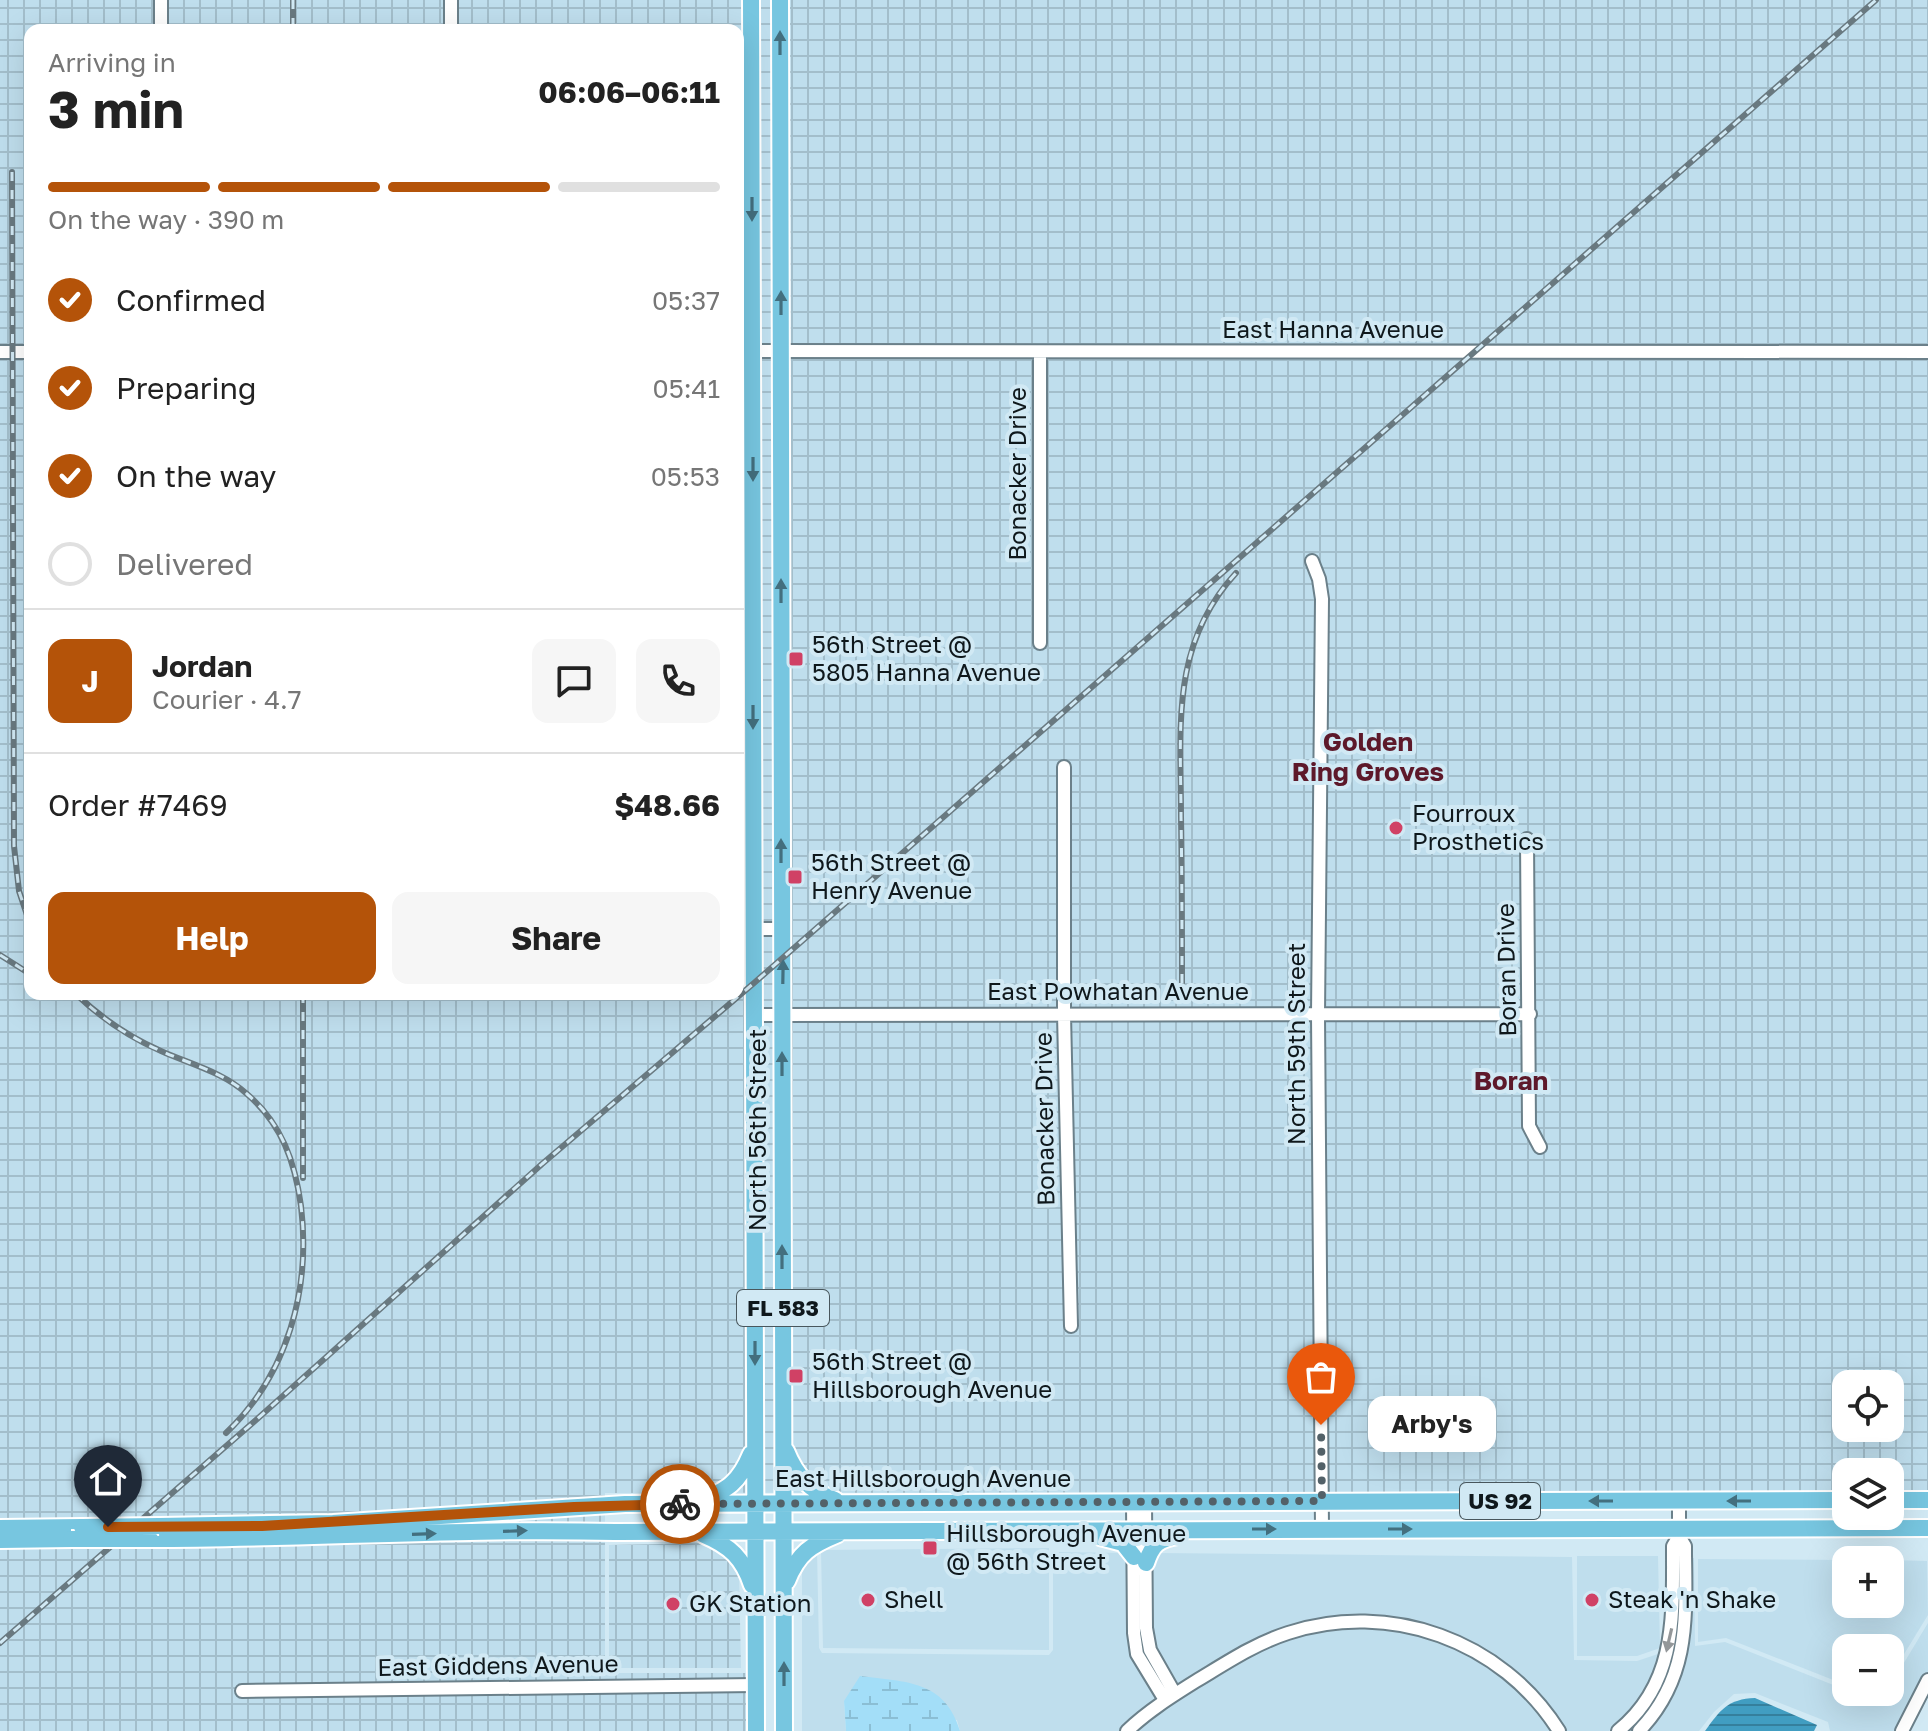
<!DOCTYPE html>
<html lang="en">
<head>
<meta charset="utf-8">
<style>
  :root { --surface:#fff; --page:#f6f6f6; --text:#222; --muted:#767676; --line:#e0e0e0; --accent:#b45309 }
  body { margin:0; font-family:"Golos Text",sans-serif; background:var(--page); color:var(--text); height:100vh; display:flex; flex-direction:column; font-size:30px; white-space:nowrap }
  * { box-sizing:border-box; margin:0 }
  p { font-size:26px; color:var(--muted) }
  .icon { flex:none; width:44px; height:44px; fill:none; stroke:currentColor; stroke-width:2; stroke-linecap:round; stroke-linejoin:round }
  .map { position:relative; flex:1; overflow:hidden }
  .side { position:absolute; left:24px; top:24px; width:720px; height:976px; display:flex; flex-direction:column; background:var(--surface); border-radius:16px; box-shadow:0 8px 32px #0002 }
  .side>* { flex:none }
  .tools { position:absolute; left:1832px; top:1370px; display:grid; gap:16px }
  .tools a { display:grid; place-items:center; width:72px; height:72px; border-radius:16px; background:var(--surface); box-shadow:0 8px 32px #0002; font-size:40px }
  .pin { position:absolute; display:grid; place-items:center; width:68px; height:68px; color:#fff; margin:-82px -34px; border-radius:50% 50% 50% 0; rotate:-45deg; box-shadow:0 0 8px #0007 }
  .pin .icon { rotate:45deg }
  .courier { position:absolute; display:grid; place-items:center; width:80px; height:80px; margin:-40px; border:6px solid #b45309; border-radius:50%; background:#fff; color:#222; box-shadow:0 2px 10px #0007 }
  .bubble { position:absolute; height:56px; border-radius:16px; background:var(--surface); box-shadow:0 8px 32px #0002; font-size:26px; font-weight:700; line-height:56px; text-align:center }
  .head em { font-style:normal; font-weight:700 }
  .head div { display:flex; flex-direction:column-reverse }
  .head { display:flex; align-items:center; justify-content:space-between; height:136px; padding:0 24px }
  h1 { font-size:52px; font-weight:700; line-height:60px }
  .bar { display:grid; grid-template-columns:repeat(4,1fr); gap:12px 8px; align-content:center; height:96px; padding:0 24px }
  .bar i { height:10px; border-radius:6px; background:var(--line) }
  .bar .on { background:var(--accent) }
  .bar p { grid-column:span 4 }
  .line { display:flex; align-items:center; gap:20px; padding:0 24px; border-top:2px solid var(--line) }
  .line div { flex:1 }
  .round { display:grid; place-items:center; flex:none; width:84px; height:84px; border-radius:16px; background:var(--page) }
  ol { padding:0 24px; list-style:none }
  li { display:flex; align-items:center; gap:24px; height:88px }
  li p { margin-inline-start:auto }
  li .icon { padding:8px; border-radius:50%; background:var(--accent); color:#fff; stroke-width:4 }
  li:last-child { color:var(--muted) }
  li i { width:44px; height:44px; border:4px solid var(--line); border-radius:50% }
  .button { display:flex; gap:16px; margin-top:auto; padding:16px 24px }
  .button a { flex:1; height:92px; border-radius:16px; background:var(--accent); color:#fff; font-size:32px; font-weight:700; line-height:92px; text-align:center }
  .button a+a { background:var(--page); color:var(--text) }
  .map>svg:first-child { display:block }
  .built { fill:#bfdeed }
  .industrial { fill:url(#industrial-grid); fill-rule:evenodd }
  .wetland { fill:url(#wetland-marsh) }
  .water { fill:url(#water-rules) }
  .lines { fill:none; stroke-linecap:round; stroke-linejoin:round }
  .minor-casing { stroke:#6b808a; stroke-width:16 }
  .major-casing { stroke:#fff; stroke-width:20 }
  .minor { stroke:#fff; stroke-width:12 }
  .major { stroke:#77c6e0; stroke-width:16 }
  .rail-casing { stroke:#697980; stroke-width:6 }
  .rail { stroke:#d1e9f4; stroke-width:3; stroke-dasharray:9; stroke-linecap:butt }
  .major-bridge-casing { stroke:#fff; stroke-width:20; stroke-linecap:butt }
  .major-bridge { stroke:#77c6e0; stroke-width:16 }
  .oneway { fill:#436f7e }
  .oneway2 { fill:#939799 }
  .done { stroke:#536168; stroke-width:8; stroke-dasharray:0 14.4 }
  .route { stroke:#b45309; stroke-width:10 }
  .poi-dot { fill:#d04165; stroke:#d1e9f4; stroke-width:3 }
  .labels { text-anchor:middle; stroke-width:8; stroke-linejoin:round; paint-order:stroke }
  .shield { fill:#d1e9f4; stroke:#49575d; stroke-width:2 }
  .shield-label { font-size:22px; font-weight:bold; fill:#0f181c }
  .street-label { font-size:24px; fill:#0f181c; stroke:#d1e9f4 }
  .poi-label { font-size:24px; fill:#0f181c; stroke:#d1e9f4; text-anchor:start }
  .neighbourhood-label { font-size:26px; font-weight:bold; fill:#5d192a; stroke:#d1e9f4 }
</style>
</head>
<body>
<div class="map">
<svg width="1928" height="1731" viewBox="0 0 1928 1731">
  <defs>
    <pattern id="industrial-grid" width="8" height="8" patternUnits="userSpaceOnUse" patternTransform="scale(2)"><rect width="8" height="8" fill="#bfdeed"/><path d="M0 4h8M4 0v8" fill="none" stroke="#a3becb"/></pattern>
    <pattern id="wetland-marsh" width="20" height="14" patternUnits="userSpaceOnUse" patternTransform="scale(2)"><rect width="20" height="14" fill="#a3def8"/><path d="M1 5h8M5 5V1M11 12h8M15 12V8" fill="none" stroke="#8bbed4"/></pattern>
    <pattern id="water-rules" width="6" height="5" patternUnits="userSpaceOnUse" patternTransform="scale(2)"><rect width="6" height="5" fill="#419dc1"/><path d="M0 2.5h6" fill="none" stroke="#357f9c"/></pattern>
  </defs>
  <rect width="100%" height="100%" fill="#d1e9f4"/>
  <path class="built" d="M1049,1548V1650L823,1648L821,1550Z
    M817,1550L819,1648L822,1653L1049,1655L1053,1650V1552L1126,1553L1129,1559V1633L1158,1699L1119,1731H960L957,1720L844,1701L846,1731H802V1562Z
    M1155,1553L1572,1557L1574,1660L1637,1661L1661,1653L1649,1689L1631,1713L1609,1731H1565L1551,1709L1529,1684L1504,1663L1456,1636L1421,1624L1375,1615L1334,1617L1287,1627L1240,1648L1176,1687L1155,1648L1151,1627V1564Z
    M1577,1556H1658L1660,1648L1637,1656H1577Z
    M1690,1558H1694L1695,1646L1725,1642L1846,1690V1692L1877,1702L1886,1692H1890V1686L1928,1623V1671L1897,1731H1830L1828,1722L1755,1693L1734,1694L1714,1712L1699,1731H1646L1658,1719L1675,1690L1686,1658L1689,1632Z
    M1698,1559L1846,1560V1604H1890V1560L1927,1561L1928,1615L1890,1677V1648H1846V1685L1726,1638L1698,1642Z
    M1375,1626L1418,1634L1473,1657L1498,1672L1523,1693L1553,1731H1135L1168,1705L1263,1648L1289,1638L1335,1628Z"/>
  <path class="industrial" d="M0,0H1928V1492H1890V1472H1846V1492L605,1493V1673H751V1731H0ZM30,30H738V994H30ZM1846,1384H1890V1428H1846Z
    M708,1543L722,1549L739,1571L741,1668H609V1545Z"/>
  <path class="wetland" d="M860,1676C906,1682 945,1680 960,1731H846L844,1701Z"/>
  <path class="water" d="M1755,1698L1817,1725L1814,1731H1705C1720,1710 1728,1699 1755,1698Z"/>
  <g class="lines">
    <g class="minor-casing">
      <path id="minor" d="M161,0V30
        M451,0V30
        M738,351L1928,352
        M0,352H30
        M1312,561L1319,579L1322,599L1318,1015L1322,1529
        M1040,643V352
        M1064,767V1014L1071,1326
        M1527,839L1529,1126L1540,1147
        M738,929H782
        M755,1015L1530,1014
        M1133,1502L1134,1633L1137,1654L1165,1700
        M1145,1502L1146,1628L1150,1650L1175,1694
        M242,1691L756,1685
        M1127,1731C1148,1711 1172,1696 1196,1681C1226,1663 1254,1644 1288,1633C1389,1600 1502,1640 1559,1731
        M1618,1731C1677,1683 1673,1616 1673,1546L1679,1536
        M1639,1731C1689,1679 1686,1621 1685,1554V1546L1679,1536V1501
        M1902,1731L1928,1680"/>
    </g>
    <g class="major-casing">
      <path id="major" d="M751,0L756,1731
        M780,0L784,1731
        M786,1451C796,1476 810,1491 835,1500
        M1890,1500H1928
        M700,1502C728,1489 739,1483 751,1454
        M159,1526L333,1523L625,1504L1846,1500
        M0,1528L82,1527
        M704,1535C730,1546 743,1558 752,1585
        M1100,1537L1123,1543L1134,1557
        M150,1539C305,1539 460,1528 615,1532L1928,1528
        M0,1540L71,1539
        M1146,1563C1152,1545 1158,1539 1177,1536
        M787,1581C798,1553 811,1545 838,1534"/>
    </g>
    <use href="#minor" class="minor"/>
    <use href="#major" class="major"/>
    <g class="rail-casing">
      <path id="rail" d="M293,0V30
        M12,172L14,846L19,891L30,924
        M0,955L30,974
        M1182,983C1182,928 1182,872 1181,817C1181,727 1170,645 1236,573
        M76,994C101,1018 129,1037 161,1051C190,1064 223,1072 247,1094C282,1124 295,1162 301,1206C311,1289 288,1374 226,1433
        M303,994V1178
        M0,1643L256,1420L542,1164L754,983L1876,0"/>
    </g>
    <use href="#rail" class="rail"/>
    <g class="major-bridge-casing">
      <path id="major-bridge" d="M82,1527L159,1526
        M71,1539H150"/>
    </g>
    <use href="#major-bridge" class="major-bridge"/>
  </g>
  <defs><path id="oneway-solid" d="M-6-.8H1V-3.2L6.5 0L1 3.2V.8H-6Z" transform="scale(2)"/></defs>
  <g class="oneway">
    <use href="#oneway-solid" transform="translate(780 43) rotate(-90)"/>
    <use href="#oneway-solid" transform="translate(752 209) rotate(90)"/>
    <use href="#oneway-solid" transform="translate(781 303) rotate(-90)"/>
    <use href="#oneway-solid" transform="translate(753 469) rotate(90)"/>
    <use href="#oneway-solid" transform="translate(781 591) rotate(-90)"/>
    <use href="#oneway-solid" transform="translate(753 717) rotate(90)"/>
    <use href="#oneway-solid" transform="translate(781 851) rotate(-90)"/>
    <use href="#oneway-solid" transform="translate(783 972) rotate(-89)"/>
    <use href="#oneway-solid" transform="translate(782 1064) rotate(-90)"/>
    <use href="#oneway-solid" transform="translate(782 1257) rotate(-90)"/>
    <use href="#oneway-solid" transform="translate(755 1353) rotate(90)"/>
    <use href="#oneway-solid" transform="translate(1601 1501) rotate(180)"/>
    <use href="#oneway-solid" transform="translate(1739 1501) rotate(180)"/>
    <use href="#oneway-solid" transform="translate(1264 1529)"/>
    <use href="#oneway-solid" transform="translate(1400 1529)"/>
    <use href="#oneway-solid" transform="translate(515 1531) rotate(-2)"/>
    <use href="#oneway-solid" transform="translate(424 1534) rotate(-2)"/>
    <use href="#oneway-solid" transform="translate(784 1674) rotate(-90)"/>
  </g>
  <use class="oneway2" href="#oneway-solid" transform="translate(1669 1640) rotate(103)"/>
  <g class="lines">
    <path class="done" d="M680,1504L1322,1501L1321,1425"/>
    <path class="route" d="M108,1527L262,1526L574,1507L680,1504"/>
  </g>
  <g class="poi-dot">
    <rect x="788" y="651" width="16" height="16" rx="4"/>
    <circle cx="1396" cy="828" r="8"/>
    <rect x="787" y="869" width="16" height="16" rx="4"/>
    <rect x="788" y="1368" width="16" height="16" rx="4"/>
    <rect x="922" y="1540" width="16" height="16" rx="4"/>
    <circle cx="868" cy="1600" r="8"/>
    <circle cx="1592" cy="1600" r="8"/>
    <circle cx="673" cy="1604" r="8"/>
  </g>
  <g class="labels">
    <g class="shield">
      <rect x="737" y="1290" width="92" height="36" rx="6"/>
      <rect x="1460" y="1483" width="80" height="36" rx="6"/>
    </g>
    <g class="shield-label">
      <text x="783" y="1316">FL 583</text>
      <text x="1500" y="1509">US 92</text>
    </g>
    <g class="street-label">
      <text x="1333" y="338">East Hanna Avenue</text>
      <text transform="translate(1018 474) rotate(-90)" y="8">Bonacker Drive</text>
      <text transform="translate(1507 970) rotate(-91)" y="8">Boran Drive</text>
      <text x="1118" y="1000">East Powhatan Avenue</text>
      <text transform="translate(1297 1044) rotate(-90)" y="8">North 59th Street</text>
      <text transform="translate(1045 1119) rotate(-91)" y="8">Bonacker Drive</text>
      <text transform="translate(758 1130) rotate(-90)" y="8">North 56th Street</text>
      <text x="923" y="1487">East Hillsborough Avenue</text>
      <text transform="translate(498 1666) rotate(-1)" y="8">East Giddens Avenue</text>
    </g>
    <g class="poi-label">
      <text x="812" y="653">56th Street @<tspan x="812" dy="28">5805 Hanna Avenue</tspan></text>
      <text x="1412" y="822">Fourroux<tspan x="1412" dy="28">Prosthetics</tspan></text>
      <text x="811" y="871">56th Street @<tspan x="811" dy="28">Henry Avenue</tspan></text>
      <text x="812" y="1370">56th Street @<tspan x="812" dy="28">Hillsborough Avenue</tspan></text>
      <text x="946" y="1542">Hillsborough Avenue<tspan x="946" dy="28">@ 56th Street</tspan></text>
      <text x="884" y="1608">Shell</text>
      <text x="1608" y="1608">Steak 'n Shake</text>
      <text x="689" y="1612">GK Station</text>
    </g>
    <g class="neighbourhood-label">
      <text x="1368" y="751">Golden<tspan x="1368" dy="30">Ring Groves</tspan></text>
      <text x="1511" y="1090">Boran</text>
    </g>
  </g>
</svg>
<div class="tools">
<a><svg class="icon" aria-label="locate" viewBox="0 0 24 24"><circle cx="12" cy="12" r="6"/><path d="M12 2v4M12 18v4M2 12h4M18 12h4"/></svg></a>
<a><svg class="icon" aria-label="layers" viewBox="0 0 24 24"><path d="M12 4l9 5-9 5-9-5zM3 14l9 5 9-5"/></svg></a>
<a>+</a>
<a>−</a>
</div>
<div class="pin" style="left:1321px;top:1425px;background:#ea580c"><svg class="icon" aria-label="bag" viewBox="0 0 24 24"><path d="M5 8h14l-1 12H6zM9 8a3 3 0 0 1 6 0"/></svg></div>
<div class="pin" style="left:108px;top:1527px;background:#1f2937"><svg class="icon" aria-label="home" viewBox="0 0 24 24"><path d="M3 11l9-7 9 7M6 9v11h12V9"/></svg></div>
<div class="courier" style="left:680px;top:1504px"><svg class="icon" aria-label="bike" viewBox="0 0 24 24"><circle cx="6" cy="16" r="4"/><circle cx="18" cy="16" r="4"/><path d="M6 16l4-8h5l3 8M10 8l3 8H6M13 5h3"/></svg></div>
<div class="bubble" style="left:1368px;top:1396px;width:128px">Arby's</div>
<section class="side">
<div class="head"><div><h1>3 min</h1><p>Arriving in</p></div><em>06:06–06:11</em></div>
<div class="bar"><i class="on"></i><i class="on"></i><i class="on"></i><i></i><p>On the way · 390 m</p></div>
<ol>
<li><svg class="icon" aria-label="check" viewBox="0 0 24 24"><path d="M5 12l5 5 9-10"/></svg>Confirmed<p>05:37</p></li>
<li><svg class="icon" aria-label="check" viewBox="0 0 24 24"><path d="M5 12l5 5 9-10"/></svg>Preparing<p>05:41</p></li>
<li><svg class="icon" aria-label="check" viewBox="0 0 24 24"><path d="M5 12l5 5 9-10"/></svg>On the way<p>05:53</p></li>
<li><i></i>Delivered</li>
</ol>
<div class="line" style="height:144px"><b class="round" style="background:var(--accent);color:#fff">J</b><div><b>Jordan</b><p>Courier · 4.7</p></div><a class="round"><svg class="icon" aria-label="chat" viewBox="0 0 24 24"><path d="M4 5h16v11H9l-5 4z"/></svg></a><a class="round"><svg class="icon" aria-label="phone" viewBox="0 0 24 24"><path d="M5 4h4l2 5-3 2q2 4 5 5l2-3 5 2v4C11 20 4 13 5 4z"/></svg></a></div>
<div class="line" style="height:104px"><div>Order #7469</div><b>$48.66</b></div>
<div class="button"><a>Help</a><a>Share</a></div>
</section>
</div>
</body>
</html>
